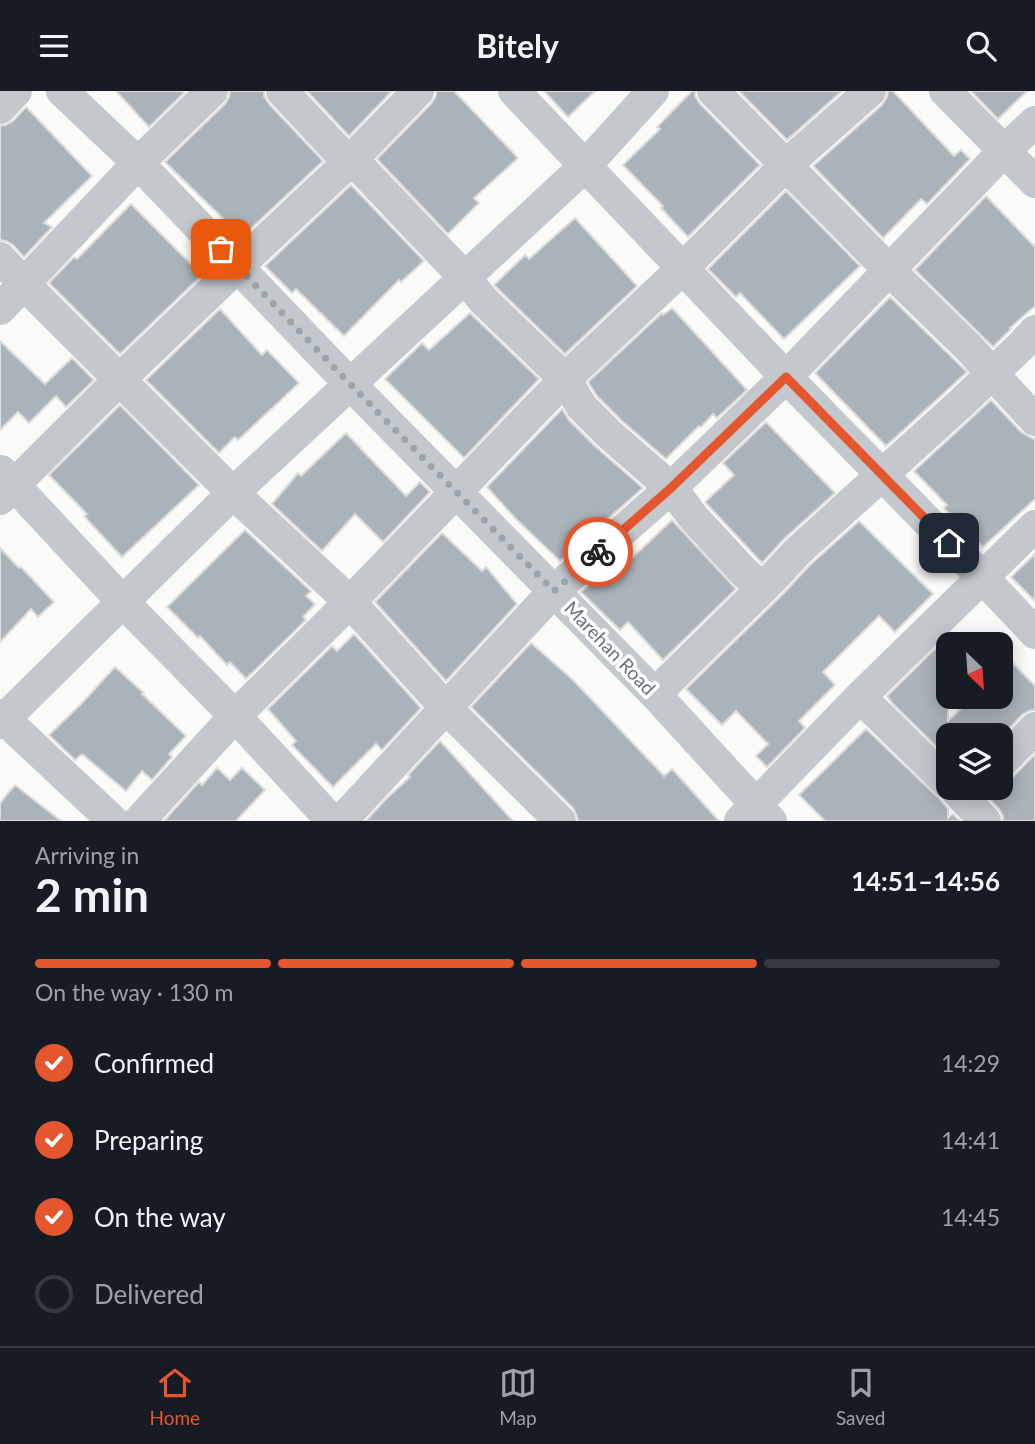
<!DOCTYPE html>
<html lang="en">
<head>
<meta charset="utf-8">
<style>
  :root { --surface:#171b24; --page:#242831; --text:#f1f3f6; --muted:#9ea1a6; --line:#363941; --accent:#e4572e }
  body { margin:0; font-family:Lato,sans-serif; background:var(--page); color:var(--text); height:100vh; display:flex; flex-direction:column; font-size:26px; white-space:nowrap }
  * { box-sizing:border-box; margin:0 }
  p { font-size:23px; color:var(--muted) }
  .icon { flex:none; width:38px; height:38px; fill:none; stroke:currentColor; stroke-width:2; stroke-linecap:round; stroke-linejoin:round }
  .map { position:relative; height:730px; overflow:hidden }
  .sheet { display:flex; flex-direction:column; background:var(--surface); flex:1 }
  .sheet>* { flex:none }
  .needle { width:46px; rotate:155deg }
  .tools { position:absolute; left:936px; top:541px; display:grid; gap:14px }
  .tools a { display:grid; place-items:center; width:77px; height:77px; border-radius:14px; background:var(--surface); box-shadow:0 4px 18px #0003; font-size:35px }
  .pin { position:absolute; display:grid; place-items:center; width:60px; height:60px; color:#fff; margin:-30px; border-radius:14px; box-shadow:0 4px 10px #0006 }
  .courier { position:absolute; display:grid; place-items:center; width:70px; height:70px; margin:-35px; border:5px solid #e4572e; border-radius:50%; background:#fff; color:#222; box-shadow:0 2px 9px #0007 }
  .overview em { font-style:normal; font-weight:700 }
  .overview div { display:flex; flex-direction:column-reverse }
  .overview { display:flex; align-items:center; justify-content:space-between; height:119px; padding:0 35px }
  h1 { font-size:46px; font-weight:700; line-height:52px }
  .bar { display:grid; grid-template-columns:repeat(4,1fr); gap:10px 7px; align-content:center; height:84px; padding:0 35px }
  .bar i { height:9px; border-radius:5px; background:var(--line) }
  .bar .active { background:var(--accent) }
  .bar p { grid-column:span 4 }
  ol { padding:0 35px; list-style:none }
  li { display:flex; align-items:center; gap:21px; height:77px }
  li p { margin-inline-start:auto }
  li .icon { padding:7px; border-radius:50%; background:var(--accent); color:#fff; stroke-width:4 }
  li:last-child { color:var(--muted) }
  li i { width:38px; height:38px; border:4px solid var(--line); border-radius:50% }
  header { display:flex; justify-content:space-between; align-items:center; height:91px; padding:0 35px; background:var(--surface); font-size:32px; font-weight:700 }
  .tab-bar { display:flex; justify-content:space-around; align-items:center; height:98px; border-top:2px solid var(--line); background:var(--surface); font-size:19px; color:var(--muted) }
  .tab-bar a { display:grid; justify-items:center; gap:4px }
  .tab-bar .active { color:var(--accent) }
  .map>svg:first-child { display:block }
  .building { fill:#aab3b9; stroke:#dcdcda; stroke-width:2 }
  .lines { fill:none; stroke-linecap:round; stroke-linejoin:round }
  .minor { stroke:#c3c8cc; stroke-width:32 }
  .done { stroke:#99a4ac; stroke-width:7; stroke-dasharray:0 12.6 }
  .route { stroke:#e4572e; stroke-width:9 }
  .labels { text-anchor:middle; stroke-width:7; stroke-linejoin:round; paint-order:stroke }
  .street-label { font-size:19px; fill:#657683; stroke:#fff }
</style>
</head>
<body>
<header><svg class="icon" aria-label="menu" viewBox="0 0 24 24"><path d="M4 6h16M4 12h16M4 18h16"/></svg>Bitely<svg class="icon" aria-label="search" viewBox="0 0 24 24"><circle cx="10" cy="10" r="6"/><path d="M15 15l6 6"/></svg></header>
<div class="map">
<svg width="1035" height="730" viewBox="0 0 1035 730">
  <rect width="100%" height="100%" fill="#fafaf8"/>
  <path class="building" d="M116,0H182L184,2L149,36Z
    M230,0H264V5L269,13L323,70L242,146L165,71L225,13L229,6Z
    M307,0H392L349,45Z
    M436,0H454L518,67L474,107L479,112L448,143L377,68L431,13L436,5Z
    M544,0H595L568,26Z
    M692,0H695V5L700,13L760,74L688,146L661,117L663,115L623,74L660,38L657,36Z
    M739,0H842L787,49Z
    M888,0H893L954,65L961,59L970,68L927,113L921,108L883,147L813,75L882,14L887,6Z
    M971,0H1027L998,28Z
    M26,16L92,85L44,132L52,136L24,166L13,154L6,150L0,149V35L6,34L13,30Z
    M351,94L424,170L401,191L399,189L344,245L296,198L292,202L265,175Z
    M786,100L860,175L784,248L740,202L736,206L708,178Z
    M986,105L1035,156V215L1010,237L1011,238L993,256L915,179Z
    M131,113L202,184L120,263L49,192L74,166L77,168Z
    M575,127L637,195L565,263L494,194L525,164L529,168Z
    M890,206L967,281L886,355L815,282Z
    M672,217L747,299L717,327L713,323L701,336L699,335L666,368L622,330L597,305L588,291L662,222L663,224Z
    M220,218L262,264L267,259L299,292L238,349L235,346L219,362L146,289Z
    M470,222L539,288L464,367L385,288L422,252L429,259Z
    M0,250L45,293L72,267L94,289L66,316L56,305L29,332L18,321L0,339Z
    M991,309L1021,341L1035,349V408L983,456L944,417L947,414L914,380Z
    M120,314L199,394L122,466L84,425L87,423L49,384Z
    M562,318L569,329L596,356L643,397L560,470L516,428L487,396Z
    M766,331L835,402L785,447L762,472L705,411L734,384L723,372Z
    M346,342L406,405L420,391L430,401L383,451L355,423L322,460L272,413L298,382L301,385Z
    M672,429L736,498L663,569L628,531L620,539L581,501L626,461L632,467Z
    M859,430L933,503L895,541L879,525L823,581L835,594L799,630L805,637L767,676L756,665L768,653L736,620L722,634L686,598L784,502L810,474Z
    M245,439L311,500L306,505L315,513L303,526L306,529L246,588L230,571L227,574L200,545L198,547L167,516Z
    M442,442L482,480L486,476L517,513L446,590L375,511Z
    M0,457L19,477L21,476L54,511L38,526L31,518L0,551Z
    M1035,463V510L1011,486Z
    M354,543L421,617L382,659L376,653L333,696L292,654L296,650L268,618L332,555L337,560Z
    M948,545V630L973,606H1001V560L1035,595V619L1029,620L1022,624L1001,646V644H948V667L892,612L887,605Z
    M531,552L573,589L664,685L672,678L719,730H578L577,725L573,717L471,616Z
    M115,576L144,602L142,603L186,645L169,663L172,666L152,689L142,680L126,700L82,663L75,669L49,644L81,613Z
    M866,638L939,707L948,718V727L953,723L960,730H825L799,704Z
    M440,650L513,730H366L386,708L410,686L408,684Z
    M1035,663V730H1003V725L999,718L980,698L982,696H1001V690L1007,689L1014,685Z
    M217,677L230,689L242,677L265,699L236,730H164L199,691L202,694Z
    M15,694L61,730H0V712Z"/>
  <g class="lines">
    <path class="minor" d="M62,0L138,72L350,293L655,603L771,730
      M282,0L338,60L352,68L465,187L484,210L565,288L582,316L609,343L671,397L694,427L743,480L762,497
      M514,0L786,286L983,487L1035,542
      M713,0L889,179L969,257L1035,329
      M945,0L1035,91
      M0,17L16,0
      M0,167L24,193L233,402L350,511L445,616L560,730
      M0,218L138,72L212,0
      M1,380L122,510L235,625L332,730
      M0,408L120,288L238,175L352,68L418,0
      M655,603L771,489L797,461L959,314L1021,255L1035,240
      M860,606L948,692
      M0,624L113,730
      M0,632L233,402L585,75L653,0
      M1001,672L1035,637
      M953,696L985,730
      M139,730L235,625L350,511L565,288L682,178L786,74L870,0
      M341,730L554,500L671,397L786,286L1004,60L1035,31
      M740,730L860,606L1035,435"/>
  </g>
  <g class="lines">
    <path class="done" d="M221,158L350,293L554,500L598,461"/>
    <path class="route" d="M598,461L671,397L786,286L949,452"/>
  </g>
  <g class="labels">
    <g class="street-label">
      <text transform="translate(610 557) rotate(46)" y="7">Marehan Road</text>
    </g>
  </g>
</svg>
<div class="tools">
<a><svg class="needle" viewBox="-14 -14 28 28"><path d="M0-13l5 13h-10z" fill="#e53935"/><path d="M0 13l5-13h-10z" fill="#9ea1a6"/></svg></a>
<a><svg class="icon" aria-label="layers" viewBox="0 0 24 24"><path d="M12 4l9 5-9 5-9-5zM3 14l9 5 9-5"/></svg></a>
</div>
<div class="pin" style="left:221px;top:158px;background:#ea580c"><svg class="icon" aria-label="bag" viewBox="0 0 24 24"><path d="M5 8h14l-1 12H6zM9 8a3 3 0 0 1 6 0"/></svg></div>
<div class="pin" style="left:949px;top:452px;background:#1f2937"><svg class="icon" aria-label="home" viewBox="0 0 24 24"><path d="M3 11l9-7 9 7M6 9v11h12V9"/></svg></div>
<div class="courier" style="left:598px;top:461px"><svg class="icon" aria-label="bike" viewBox="0 0 24 24"><circle cx="6" cy="16" r="4"/><circle cx="18" cy="16" r="4"/><path d="M6 16l4-8h5l3 8M10 8l3 8H6M13 5h3"/></svg></div>
</div>
<section class="sheet">
<div class="overview"><div><h1>2 min</h1><p>Arriving in</p></div><em>14:51–14:56</em></div>
<div class="bar"><i class="active"></i><i class="active"></i><i class="active"></i><i></i><p>On the way · 130 m</p></div>
<ol>
<li><svg class="icon" aria-label="check" viewBox="0 0 24 24"><path d="M5 12l5 5 9-10"/></svg>Confirmed<p>14:29</p></li>
<li><svg class="icon" aria-label="check" viewBox="0 0 24 24"><path d="M5 12l5 5 9-10"/></svg>Preparing<p>14:41</p></li>
<li><svg class="icon" aria-label="check" viewBox="0 0 24 24"><path d="M5 12l5 5 9-10"/></svg>On the way<p>14:45</p></li>
<li><i></i>Delivered</li>
</ol>
</section>
<nav class="tab-bar">
<a class="active"><svg class="icon" aria-label="home" viewBox="0 0 24 24"><path d="M3 11l9-7 9 7M6 9v11h12V9"/></svg>Home</a>
<a><svg class="icon" aria-label="map" viewBox="0 0 24 24"><path d="M3 6l6-2 6 2 6-2v14l-6 2-6-2-6 2zM9 4v14M15 6v14"/></svg>Map</a>
<a><svg class="icon" aria-label="saved" viewBox="0 0 24 24"><path d="M7 4h10v16l-5-4-5 4z"/></svg>Saved</a>
</nav>
</body>
</html>
